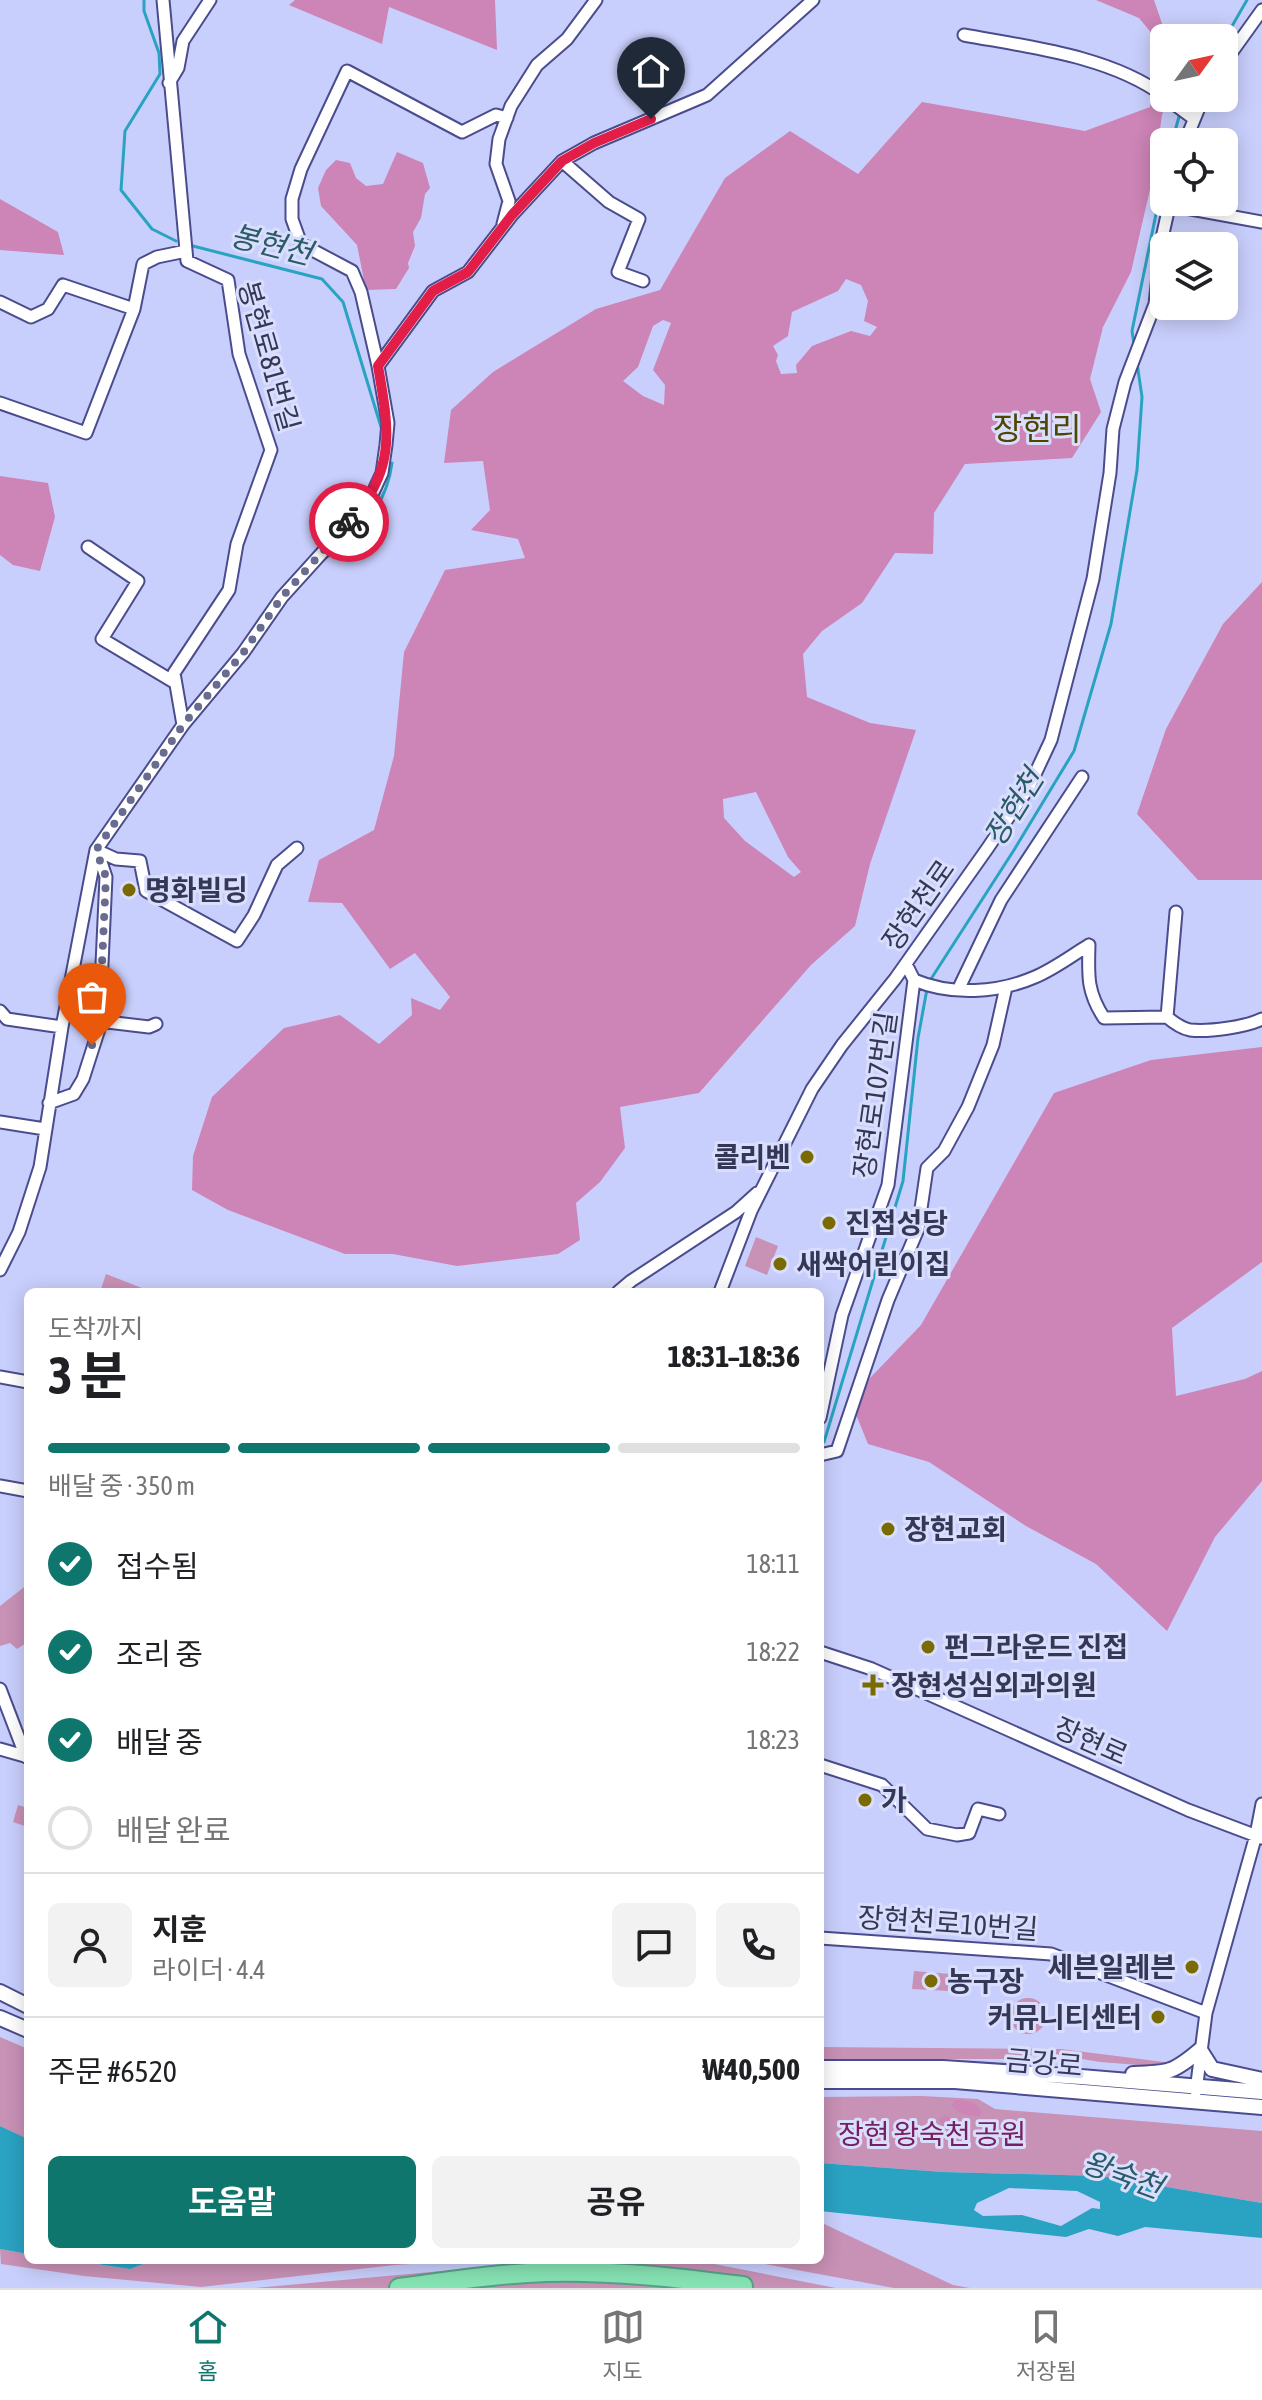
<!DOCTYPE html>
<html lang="ko">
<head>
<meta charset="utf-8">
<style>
  :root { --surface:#fff; --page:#f2f2f2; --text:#202124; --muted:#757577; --line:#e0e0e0; --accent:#0f766e }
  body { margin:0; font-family:"Asap Condensed","Noto Sans KR",sans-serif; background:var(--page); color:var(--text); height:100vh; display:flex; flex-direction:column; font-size:30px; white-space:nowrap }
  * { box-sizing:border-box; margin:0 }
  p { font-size:26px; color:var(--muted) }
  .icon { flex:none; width:44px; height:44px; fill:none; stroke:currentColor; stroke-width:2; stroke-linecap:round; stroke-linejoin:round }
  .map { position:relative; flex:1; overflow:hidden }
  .side { position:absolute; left:24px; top:1288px; width:800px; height:976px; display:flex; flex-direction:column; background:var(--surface); border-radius:12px; box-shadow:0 4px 20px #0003 }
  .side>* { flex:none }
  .needle { width:52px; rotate:57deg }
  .controls { position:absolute; left:1150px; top:24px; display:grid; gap:16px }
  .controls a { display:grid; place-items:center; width:88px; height:88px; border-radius:12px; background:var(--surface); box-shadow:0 4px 20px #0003; font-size:40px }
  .pin { position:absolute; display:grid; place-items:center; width:68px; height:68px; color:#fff; margin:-82px -34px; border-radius:50% 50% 50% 0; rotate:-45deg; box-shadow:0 0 8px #0007 }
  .pin .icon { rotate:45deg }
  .courier { position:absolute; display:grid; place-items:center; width:80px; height:80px; margin:-40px; border:6px solid #e11d48; border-radius:50%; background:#fff; color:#222; box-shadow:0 2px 10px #0007 }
  .headline em { font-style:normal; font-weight:700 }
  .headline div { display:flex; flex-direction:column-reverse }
  .headline { display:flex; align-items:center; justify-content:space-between; height:136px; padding:0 24px }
  h1 { font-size:52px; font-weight:700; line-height:60px }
  .bar { display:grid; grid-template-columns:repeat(4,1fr); gap:12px 8px; align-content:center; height:96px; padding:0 24px }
  .bar i { height:10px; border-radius:6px; background:var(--line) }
  .bar .current { background:var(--accent) }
  .bar p { grid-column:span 4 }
  .line { display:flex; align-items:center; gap:20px; padding:0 24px; border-top:2px solid var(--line) }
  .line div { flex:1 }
  .round { display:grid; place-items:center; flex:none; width:84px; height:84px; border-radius:12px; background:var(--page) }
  ol { padding:0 24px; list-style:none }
  li { display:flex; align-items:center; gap:24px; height:88px }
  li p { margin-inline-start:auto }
  li .icon { padding:8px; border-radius:50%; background:var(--accent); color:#fff; stroke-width:4 }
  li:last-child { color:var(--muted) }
  li i { width:44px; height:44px; border:4px solid var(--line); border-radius:50% }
  .cta { display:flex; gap:16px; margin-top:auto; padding:16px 24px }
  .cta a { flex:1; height:92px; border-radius:12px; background:var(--accent); color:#fff; font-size:32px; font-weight:700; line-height:92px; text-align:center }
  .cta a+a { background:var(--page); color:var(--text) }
  .tab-bar { display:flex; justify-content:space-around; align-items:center; height:112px; border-top:2px solid var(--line); background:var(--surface); font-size:22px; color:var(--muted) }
  .tab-bar a { display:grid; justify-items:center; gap:4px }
  .tab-bar .current { color:var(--accent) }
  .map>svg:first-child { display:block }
  .green { fill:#c891b6 }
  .forest { fill:#cd84b6; fill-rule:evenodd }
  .water { fill:#2aa3c2; fill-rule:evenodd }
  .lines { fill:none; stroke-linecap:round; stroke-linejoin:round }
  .stream { stroke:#2aa3c2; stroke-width:3 }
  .minor-casing { stroke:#4a4c8d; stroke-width:15 }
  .secondary-casing { stroke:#4a4c8d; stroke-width:18 }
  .trunk-casing { stroke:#56a287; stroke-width:22 }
  .minor { stroke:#fff; stroke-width:11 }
  .secondary { stroke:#fff; stroke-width:14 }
  .trunk { stroke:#86e3b4; stroke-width:18 }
  .done { stroke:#686c8f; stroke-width:8; stroke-dasharray:0 14.4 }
  .route { stroke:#e11d48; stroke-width:10 }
  .poi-dot { fill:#796a02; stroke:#d9defc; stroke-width:3 }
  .labels { text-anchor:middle; stroke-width:6; stroke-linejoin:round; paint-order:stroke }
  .street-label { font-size:28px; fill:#343755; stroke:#d9defc }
  .poi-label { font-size:28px; font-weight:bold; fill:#343755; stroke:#d9defc; text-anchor:start }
  .park-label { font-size:28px; fill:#762060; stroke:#d9defc }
  .water-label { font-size:30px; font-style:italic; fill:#2b5a68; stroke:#d9defc }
  .quarter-label { font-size:32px; fill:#4f4400; stroke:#d9defc }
</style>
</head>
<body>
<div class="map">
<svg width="1262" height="2288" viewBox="0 0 1262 2288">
  <rect width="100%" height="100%" fill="#c9cffc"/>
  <path class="green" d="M756,1237L778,1246L767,1275L745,1266Z
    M106,1274L147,1290L146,1292H100Z
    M28,1584V1642L17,1649L10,1643L0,1646V1606Z
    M18,1805L28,1808V1827L13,1822Z
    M914,1971L950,1974L949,1991L912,1989Z
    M1010 2016a18 18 0 1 1 36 0a18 18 0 1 1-36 0Z
    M0,2037L28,2049V2139L0,2126Z
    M820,2047L1061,2049L1172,2063L1165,2067L1100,2062L1046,2053L1006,2059H820Z
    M922,2096L978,2099L995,2109L1262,2131V2203L1101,2176L943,2172L820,2163V2097Z
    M820,2222L953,2285L970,2288H894L743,2260H820Z
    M0,2249L28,2254V2260H70L130,2269L154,2260H476L395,2265L201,2287L84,2276L1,2264Z
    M602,2260H694L836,2288H255L496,2266Z"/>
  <path class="forest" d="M295,0H495L497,50L389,7L382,44L289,5Z
    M1096,0H1154L1167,38H1164V98H1168L1162,115L1154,172L1131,272L1103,327L1090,379L1101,412L1072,458L965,464L934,513L933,554L895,553L862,603L822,631L803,654L807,697L870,723L916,730L870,864L855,926L811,965L699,1093L620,1107L625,1148L600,1182L576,1203L580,1240L558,1254L457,1266L393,1254H345L228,1210L192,1190L193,1156L212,1097L284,1028L340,1015L379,1044L412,1015L411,998L440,1010L450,997L415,953L390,969L342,903L308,902L319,860L374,830L394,756L404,652L445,570L525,558L518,539L471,530L490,510L483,461L444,463L451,410L493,372L596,309L660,290L725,178L790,131L858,174L922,102L1085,131L1150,107L1163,47L1139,18ZM846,279L861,285L868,301L864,321L877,327L870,336L851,331L812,346L796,365L797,373L781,374L776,361L778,355L773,346L788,336L792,312L838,291ZM663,320L671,323L653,370L665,385L664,405L643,396L623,381L638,367L653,326ZM756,792L788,857L801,872L794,877L745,841L724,818L723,799Z
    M397,152L423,163L430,188L425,194L421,218L413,232L415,246L408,263L409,268L396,289L366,290L357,245L321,206L318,188L326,170L336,160L350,163L356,178L366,186L383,184Z
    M0,199L58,232L64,255L0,250Z
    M0,476L48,483L55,517L40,571L13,565L0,555Z
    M1262,582V880H1198L1137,814L1166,729L1223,624Z
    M1262,1047V1262L1172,1328L1176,1396L1245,1379L1262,1371V1481L1215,1537L1167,1631L1096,1564L1026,1526L929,1462L868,1444L855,1412L870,1378L921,1325L1054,1093L1151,1060Z
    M955,2100C966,2100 981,2102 981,2115C971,2118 959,2114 952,2106Z
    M945,2115L960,2124V2133L943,2128L939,2120Z"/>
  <path class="water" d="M0,2126L28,2139V2254L0,2249Z
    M820,2163L943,2172L1101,2176L1262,2203V2238L1145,2227L1118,2236L1089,2229L1066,2237L820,2211ZM1009,2188L1077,2191L1100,2202V2209L1092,2208L1061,2226L1022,2215L983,2216L974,2210L977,2203Z
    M70,2260H154L130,2269Z"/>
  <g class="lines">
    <path class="stream" d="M144,0V11L159,53L160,74L125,131L121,190L152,229L176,241
      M1224,40L1247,0
      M1172,142L1180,113
      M193,246L322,279L343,302L381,427
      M1134,344L1132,331L1164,175
      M323,560C358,532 386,510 392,463
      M929,982L1014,850L1074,751L1111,624L1137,470L1142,397L1137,363
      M824,1442L903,1181L918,1038L927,989"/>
    <g class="minor-casing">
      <path id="minor" d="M163,0L187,261L228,280L239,354L271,450L237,544L229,590L174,673L183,725
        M964,35C1029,47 1110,56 1164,96
        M1224,63L1262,10
        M169,83L178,68L183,41L210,0
        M1166,98L1193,118
        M1185,142L1203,98
        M562,161L609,202L639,219L618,272L643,281
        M1169,205L1262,222
        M503,224L509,201L496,164L499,139L511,106L537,65L567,39L596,0
        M0,302L31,317L48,309L63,285L134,309L143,264L157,257L186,251
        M378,366L361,292L352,271L301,244L292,219V199L301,169L347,71L462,132L496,115L507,118
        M0,403L86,433L134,309
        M88,547L138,581L102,639L174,682
        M96,850L116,859L140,861L146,891L237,941L254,915L277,865L297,848
        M1089,945C1088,976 1087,992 1104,1018L1167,1017C1174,1023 1181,1028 1190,1030C1209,1032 1246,1027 1262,1019
        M914,980C952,996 998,993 1035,977C1054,969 1071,956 1089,945
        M958,990L1001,900L1082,777
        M0,1011L7,1019L62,1027
        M1167,1017L1176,912
        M99,1021L149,1027L156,1024
        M49,1103L74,1094L83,1079L99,1029L106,877L97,850
        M0,1122L45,1129
        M0,1270L19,1232L40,1167L62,1027L96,850L183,725L243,653L282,597L369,501L382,473L386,445L388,423L378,366L433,291L468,272L512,215L562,161L594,143L707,95L813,0
        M618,1292L631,1281L736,1212L757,1193
        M720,1292L751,1211L812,1089L842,1045L895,979L987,849L1029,787L1051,740L1093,579L1110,473L1113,429L1125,382L1155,304L1162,238L1170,202
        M0,1377L28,1382
        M820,1418L842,1315L888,1185L914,980L906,964
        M820,1455L837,1451L888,1300L918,1229L927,1168L944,1151L968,1107L993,1045L1006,987
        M0,1486L28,1491
        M820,1652L872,1669L1188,1810L1262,1838
        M0,1689L26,1757
        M0,1749L28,1757
        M820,1765L882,1785L927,1829L957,1835L969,1833L978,1809L999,1814
        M820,1938L1051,1954L1206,2013
        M1196,2091L1206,2013L1256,1835L1262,1804"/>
    </g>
    <g class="secondary-casing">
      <path id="secondary" d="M0,1992L28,2006
        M0,2018L28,2030
        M820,2068H943L1081,2077L1262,2092
        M1133,2074C1168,2073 1173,2073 1200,2050L1212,2069L1262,2080
        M820,2081H955L1262,2107"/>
    </g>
    <g class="trunk-casing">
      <path id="trunk" d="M399,2288C448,2281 497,2274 546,2272C612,2270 678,2278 743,2286"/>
    </g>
    <use href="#minor" class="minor"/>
    <use href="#secondary" class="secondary"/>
    <use href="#trunk" class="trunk"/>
  </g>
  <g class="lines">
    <path class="done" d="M92,1045L99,1029L106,877L96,850L183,725L243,653L282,597L349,522"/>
    <path class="route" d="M349,522C397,470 389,430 378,366L433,291L468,272L512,215L562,161L594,143L651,119"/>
  </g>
  <g class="poi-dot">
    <circle cx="129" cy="890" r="8"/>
    <circle cx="807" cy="1157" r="8"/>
    <circle cx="829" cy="1223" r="8"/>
    <circle cx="780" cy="1264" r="8"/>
    <circle cx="888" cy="1529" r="8"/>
    <circle cx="928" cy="1647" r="8"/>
    <path d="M869 1673h8v8h8v8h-8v8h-8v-8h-8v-8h8z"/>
    <circle cx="865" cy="1800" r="8"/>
    <circle cx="1192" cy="1967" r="8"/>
    <circle cx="931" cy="1981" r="8"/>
    <circle cx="1158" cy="2017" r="8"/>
  </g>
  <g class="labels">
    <g class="street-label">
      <text transform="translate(269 356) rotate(74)" y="10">봉현로81번길</text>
      <text transform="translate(918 905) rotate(-55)" y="10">장현천로</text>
      <text transform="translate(875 1095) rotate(-82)" y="10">장현로107번길</text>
      <text transform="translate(1091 1741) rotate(24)" y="10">장현로</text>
      <text transform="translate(948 1923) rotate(4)" y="10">장현천로10번길</text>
      <text transform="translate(1044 2063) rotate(5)" y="10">금강로</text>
    </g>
    <g class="poi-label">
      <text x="145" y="900">명화빌딩</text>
      <text x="791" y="1167" text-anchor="end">콜리벤</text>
      <text x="845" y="1233">진접성당</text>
      <text x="796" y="1274">새싹어린이집</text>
      <text x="904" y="1539">장현교회</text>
      <text x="944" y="1657">펀그라운드 진접</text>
      <text x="891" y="1695">장현성심외과의원</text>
      <text x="881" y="1810">가</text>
      <text x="1176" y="1977" text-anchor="end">세븐일레븐</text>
      <text x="947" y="1991">농구장</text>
      <text x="1142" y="2027" text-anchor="end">커뮤니티센터</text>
    </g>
    <g class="park-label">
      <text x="932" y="2144">장현 왕숙천 공원</text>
    </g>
    <g class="water-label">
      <text transform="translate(271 245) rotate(14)" y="10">봉현천</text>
      <text transform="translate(1014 808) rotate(-58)" y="10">장현천</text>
      <text transform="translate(1122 2175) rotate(20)" y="10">왕숙천</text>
    </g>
    <g class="quarter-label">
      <text x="1037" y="440">장현리</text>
    </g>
  </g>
</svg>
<div class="controls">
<a><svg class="needle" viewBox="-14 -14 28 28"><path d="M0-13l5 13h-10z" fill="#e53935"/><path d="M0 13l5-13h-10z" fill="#757577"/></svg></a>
<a><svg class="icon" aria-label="locate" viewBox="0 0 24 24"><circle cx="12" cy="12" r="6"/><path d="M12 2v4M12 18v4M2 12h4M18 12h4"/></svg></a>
<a><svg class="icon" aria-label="layers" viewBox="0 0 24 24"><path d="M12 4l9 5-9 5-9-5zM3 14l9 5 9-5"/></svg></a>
</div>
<div class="pin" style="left:92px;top:1045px;background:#ea580c"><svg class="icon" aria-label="bag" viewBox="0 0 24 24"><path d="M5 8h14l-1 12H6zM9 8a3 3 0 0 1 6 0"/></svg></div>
<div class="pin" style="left:651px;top:119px;background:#1f2937"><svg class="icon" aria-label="home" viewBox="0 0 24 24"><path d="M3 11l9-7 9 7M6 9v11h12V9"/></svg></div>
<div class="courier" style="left:349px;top:522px"><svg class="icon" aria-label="bike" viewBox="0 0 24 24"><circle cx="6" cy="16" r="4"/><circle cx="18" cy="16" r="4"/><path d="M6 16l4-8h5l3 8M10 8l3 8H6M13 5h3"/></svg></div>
<section class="side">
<div class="headline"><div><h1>3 분</h1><p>도착까지</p></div><em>18:31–18:36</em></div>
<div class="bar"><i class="current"></i><i class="current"></i><i class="current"></i><i></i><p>배달 중 · 350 m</p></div>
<ol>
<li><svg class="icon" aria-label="check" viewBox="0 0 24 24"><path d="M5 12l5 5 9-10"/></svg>접수됨<p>18:11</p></li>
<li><svg class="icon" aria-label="check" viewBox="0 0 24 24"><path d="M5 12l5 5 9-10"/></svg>조리 중<p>18:22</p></li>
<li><svg class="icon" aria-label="check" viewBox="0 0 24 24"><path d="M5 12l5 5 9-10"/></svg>배달 중<p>18:23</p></li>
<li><i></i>배달 완료</li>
</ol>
<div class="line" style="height:144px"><a class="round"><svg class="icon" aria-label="person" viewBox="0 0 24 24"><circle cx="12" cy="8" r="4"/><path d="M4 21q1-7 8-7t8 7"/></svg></a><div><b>지훈</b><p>라이더 · 4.4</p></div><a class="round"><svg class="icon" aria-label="chat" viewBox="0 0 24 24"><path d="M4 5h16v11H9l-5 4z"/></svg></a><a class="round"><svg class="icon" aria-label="phone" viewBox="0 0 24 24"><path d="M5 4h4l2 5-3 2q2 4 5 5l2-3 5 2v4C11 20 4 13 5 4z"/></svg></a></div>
<div class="line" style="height:104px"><div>주문 #6520</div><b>₩40,500</b></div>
<div class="cta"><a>도움말</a><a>공유</a></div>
</section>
</div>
<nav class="tab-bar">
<a class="current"><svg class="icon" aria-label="home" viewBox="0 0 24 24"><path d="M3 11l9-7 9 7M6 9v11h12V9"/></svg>홈</a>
<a><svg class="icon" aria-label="map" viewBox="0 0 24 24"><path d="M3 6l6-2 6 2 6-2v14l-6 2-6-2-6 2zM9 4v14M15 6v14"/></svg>지도</a>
<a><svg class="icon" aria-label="saved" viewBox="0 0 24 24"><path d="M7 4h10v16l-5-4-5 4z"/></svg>저장됨</a>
</nav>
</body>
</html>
